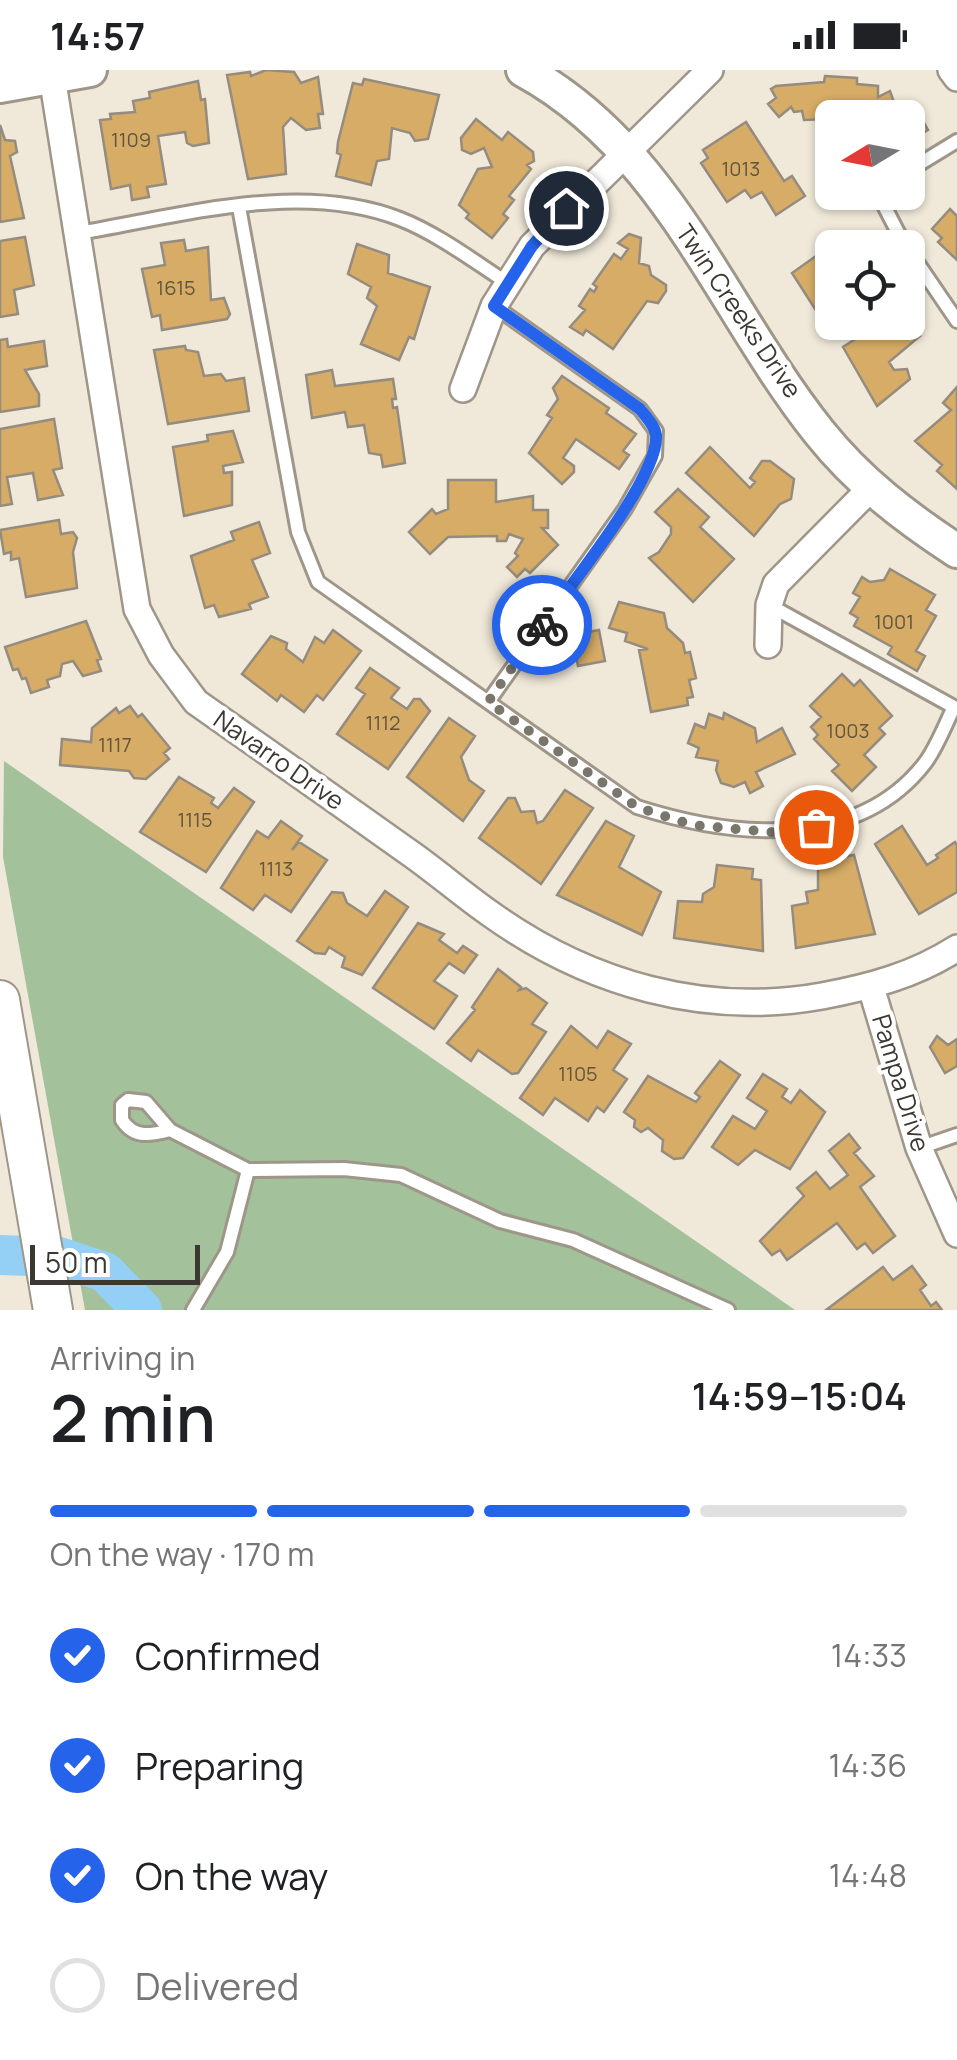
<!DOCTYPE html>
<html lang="en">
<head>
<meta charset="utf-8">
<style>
  :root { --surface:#fff; --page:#f6f6f6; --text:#202124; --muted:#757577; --line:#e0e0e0; --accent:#2563eb }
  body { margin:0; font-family:Manrope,sans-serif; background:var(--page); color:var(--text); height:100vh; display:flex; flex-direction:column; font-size:38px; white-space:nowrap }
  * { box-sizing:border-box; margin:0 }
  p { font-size:32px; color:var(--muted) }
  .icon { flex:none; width:55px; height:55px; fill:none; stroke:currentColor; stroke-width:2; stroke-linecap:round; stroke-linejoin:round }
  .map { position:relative; height:1240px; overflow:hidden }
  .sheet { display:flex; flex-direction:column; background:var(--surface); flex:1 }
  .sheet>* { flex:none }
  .needle { width:65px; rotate:260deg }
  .controls { position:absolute; left:815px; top:30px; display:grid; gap:20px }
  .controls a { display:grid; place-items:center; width:110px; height:110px; border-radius:15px; background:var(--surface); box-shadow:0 2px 8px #0004; font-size:50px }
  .scale { position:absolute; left:30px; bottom:25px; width:170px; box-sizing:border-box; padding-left:10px; border:5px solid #3b3832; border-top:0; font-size:28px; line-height:35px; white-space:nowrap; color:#3b3832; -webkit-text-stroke:8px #fff; paint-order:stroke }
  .pin { position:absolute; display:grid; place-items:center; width:85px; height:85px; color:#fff; margin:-42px; border:5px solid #fff; border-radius:50%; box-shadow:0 2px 10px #0007 }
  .courier { position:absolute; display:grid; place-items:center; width:100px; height:100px; margin:-50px; border:8px solid #2563eb; border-radius:50%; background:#fff; color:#222; box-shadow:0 2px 12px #0007 }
  .summary em { font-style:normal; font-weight:600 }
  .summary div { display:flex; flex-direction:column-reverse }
  .summary { display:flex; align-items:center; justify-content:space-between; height:170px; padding:0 50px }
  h1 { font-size:65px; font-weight:600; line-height:75px }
  .bar { display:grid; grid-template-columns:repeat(4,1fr); gap:15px 10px; align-content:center; height:120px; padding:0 50px }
  .bar i { height:12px; border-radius:8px; background:var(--line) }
  .bar .current { background:var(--accent) }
  .bar p { grid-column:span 4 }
  ol { padding:0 50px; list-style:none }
  li { display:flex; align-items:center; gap:30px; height:110px }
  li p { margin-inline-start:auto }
  li .icon { padding:10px; border-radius:50%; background:var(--accent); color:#fff; stroke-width:4 }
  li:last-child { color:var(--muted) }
  li i { width:55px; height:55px; border:5px solid var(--line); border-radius:50% }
  .status { display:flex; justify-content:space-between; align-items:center; height:70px; padding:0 50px; background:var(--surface); direction:ltr }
  .status svg { height:28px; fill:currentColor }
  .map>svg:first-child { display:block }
  .green { fill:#a3c19a }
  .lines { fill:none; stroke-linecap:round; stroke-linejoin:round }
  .river { stroke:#94cff5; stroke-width:40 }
  .building { fill:#d6ac66; stroke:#958c7f; stroke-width:2.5 }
  .service-casing { stroke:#9e9789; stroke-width:18 }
  .minor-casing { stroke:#9e9789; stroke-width:30 }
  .tertiary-casing { stroke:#9e9789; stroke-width:38 }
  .secondary-casing { stroke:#9e9789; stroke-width:42 }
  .service { stroke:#fff; stroke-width:12 }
  .minor { stroke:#fff; stroke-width:25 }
  .tertiary { stroke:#fff; stroke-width:32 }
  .secondary { stroke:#fff; stroke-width:38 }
  .done { stroke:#7a766c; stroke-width:10; stroke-dasharray:0 18 }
  .route { stroke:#2563eb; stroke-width:12 }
  .labels { text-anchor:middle; stroke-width:8; stroke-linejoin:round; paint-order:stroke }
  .number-label { font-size:20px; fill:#62553f }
  .street-label { font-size:25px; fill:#3b3832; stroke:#fff }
</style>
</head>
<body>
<div class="status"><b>14:57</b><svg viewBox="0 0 49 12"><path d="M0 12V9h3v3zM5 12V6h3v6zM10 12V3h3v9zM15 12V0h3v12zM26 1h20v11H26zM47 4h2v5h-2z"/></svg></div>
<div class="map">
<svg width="957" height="1240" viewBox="0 0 957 1240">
  <rect width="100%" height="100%" fill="#f0e9d9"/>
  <path class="green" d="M4,691L795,1240H85L3,787Z"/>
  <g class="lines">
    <path class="river" d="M0,1185L59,1187L105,1202L142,1240"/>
  </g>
  <path class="building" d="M266,0L294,2L301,13L318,7L323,44H318L320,58L306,60L291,48L283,57L286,104L248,109L227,5L250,2L251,6Z
    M825,6L857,8V14L878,16V27L890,21L899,46L804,50L802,41L794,42L791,37L779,47L768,34L776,28L771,19L776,16L824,12Z
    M364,9L439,25L428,69L415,71L410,63L392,58L389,89L377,91L371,115L336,106L341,85L337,83L338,72L353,13L362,15Z
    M198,11L201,30L205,29L209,73L193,76L187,73L185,62L158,66L166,114L147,117L149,127L132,130L130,115L111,119L100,50L111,49L110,44L135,42L133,31L150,28L149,22Z
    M916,38L928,60L908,71V48L899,47Z
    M476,49L502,70L508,62L533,82L534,91L527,95L531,99L509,126L514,130L503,144L508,148L492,168L466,148L469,144L459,135L478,99L492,97L484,78L471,84L462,80L461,68Z
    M746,52L784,111L792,106L805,126L776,145L762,122L751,128L745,120L727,132L701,93L708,88L703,80Z
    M0,55L5,70L15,71L17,82L10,86L24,148L0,152Z
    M950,139L957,146V190L938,172L942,168L932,159Z
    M629,164L641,168L639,193L649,196L651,205L666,215V221L658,233L647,231L613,279L586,260L583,265L570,257L585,240L579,236L590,219L594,222L597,217L593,214L614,184L621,189L628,179L618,173Z
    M25,167L34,215L14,220L18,244L0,247V171Z
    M840,169L846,178H832V252L826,256L792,203Z
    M184,170L186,181L208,177L211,230L224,228L230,244L227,249L162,260L160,245L152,247L142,199L165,195L161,173Z
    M357,174L389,185L388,203L430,217L414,269L409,267L399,290L361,274L377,236L367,228L371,217L348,204Z
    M908,246L920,266L889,292L894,300L907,299L910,309L877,336L843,277L882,252H908Z
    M7,269L8,277L44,271L47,296L25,300L39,324V336L0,342V270Z
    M185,276L186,280L198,282L204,306L221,304L226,311L244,308L249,341L168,354L154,280Z
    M332,300L335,316L393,309L396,329H392L393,338L397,337L405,393L383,397L381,385L369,383L364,355L348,357L345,342L312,348L306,305Z
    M562,306L609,338L606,343L636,364L623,381L629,385L619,399L576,369L563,388L574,396V402L562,414L529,383L552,348L547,345L558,329L553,318Z
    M957,317V419L937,401L942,395L915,371L951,340L943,333Z
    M54,349L62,398L53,400L63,425L38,430L33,403L7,407L12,434L0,436V359Z
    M233,361L243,392L223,396L224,403L232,402V435L184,446L173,377L208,371L207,365Z
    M710,377L750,418L755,412L750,408L762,391H770L794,409L791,429L780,434L754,466L686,403Z
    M448,410H496V432L533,426V440H548V458H542L558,475L530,503L525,499L517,507L507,497L518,486L515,483L523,469L509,464L506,471H497V466L448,467L430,484L409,462L432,439L436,444L448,439Z
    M678,419L709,447L700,457L734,489L693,532L649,488L659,482L671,464V457L655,442Z
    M59,450L61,464L73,462L77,468L73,482L77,518L26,527L19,488L11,490V482L4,484L0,460Z
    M259,452L270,483L252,490L268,527L249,534L251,539L219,547L214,535L205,538L191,486L234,470L231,462Z
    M890,499L935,525L926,540L936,546L916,581L925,586L917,601L888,584L892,577L854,556L858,548L850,543L860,527L853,523L862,507L870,512L884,510Z
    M619,532L664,543L667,558L683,573L685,583L690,582L696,608L689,610L693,627L687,628L688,635L651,642L639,580L648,579L625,571L627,563L609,558Z
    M86,551L101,589L97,590L101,601L83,606L73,591L62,594L60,606L47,610L49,617L31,623L26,608L22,609L18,599L13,600L5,577Z
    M333,560L361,581L323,630L317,625L304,642L281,625L277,631L242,604L271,566L287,573L286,579L303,592L315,567L324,573Z
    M599,560L605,591L578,596L572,565Z
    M370,598L399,618L391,628L407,639L414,629H420L430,641L388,699L337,664L365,624L356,618Z
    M842,604L854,616L860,610L892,646L879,658L885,664L864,685L876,697L852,721L832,701L839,695L814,669L818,665L811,657L821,647L810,636Z
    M130,636L138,647L142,644L170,678L164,683L169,689L146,709L134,708L129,701L60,695L62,669L91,672L92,658L116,638L119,643Z
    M724,643L755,658L757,672L782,658L795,684L756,702L763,716L750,723L745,712L734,717L721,713L716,700L718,691L696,687L699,678L688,673L695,654L705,658L709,644L723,649Z
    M449,648L475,666L461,687L469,710L484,721L463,751L407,707Z
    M179,707L214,728L211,733L218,738L234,718L254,732L206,802L140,762Z
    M565,720L593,738L541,814L479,768L508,728H515L521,742L534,741L537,753L543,751Z
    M281,751L302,766L292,780L299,772L327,790L291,842L265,825L253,840L221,818L257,761L268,768Z
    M606,751L634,766L619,797L661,822L642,865L557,825Z
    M902,756L927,795L938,788L936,785L955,772L957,775V822L919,844L875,774Z
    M854,785L875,864L796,878L792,836L808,833L806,822L818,820V791Z
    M717,795L753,799L752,809L761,810L763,881L674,868L678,831L702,832L703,824L714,817Z
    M385,821L408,837L362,905L342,897L345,887L329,877L325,884L315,883L297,871L332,822L343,823L347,833L367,846Z
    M418,853L444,864L439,870L457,883L463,876L477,885L464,903L449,893L434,911L457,926L434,959L373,918Z
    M498,899L521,917L519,920L526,918L547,933L532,954L546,962L518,1003L512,1004L478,980L471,991L447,973L475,940L472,937Z
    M571,956L597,978L608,961L631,974L613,1000L627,1009L604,1042L597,1037L588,1051L555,1028L543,1045L520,1028Z
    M937,966L948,975L957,969V996L945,1003L930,977Z
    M720,991L740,1005L683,1088L674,1089L662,1081L663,1070L648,1058L641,1062L634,1057L635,1050L624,1042L648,1006L696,1032L700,1027L695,1023Z
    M763,1004L787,1019L782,1027L791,1033L800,1020L825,1042L790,1099L755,1080L738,1095L712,1077L733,1046L755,1059L767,1041L747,1028Z
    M849,1064L860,1078L854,1083L874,1106L860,1117L895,1166L873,1183L865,1173L857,1179L837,1153L787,1190L780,1180L772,1185L760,1171L804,1126L797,1118L816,1102L830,1119L848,1105L829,1081Z
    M912,1196L926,1215L920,1220L931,1236L936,1232L942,1240H826L883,1197L893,1210Z"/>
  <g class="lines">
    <g class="service-casing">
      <path id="service" d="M908,101L957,71
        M877,122L906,178
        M239,137L298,462L318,512L637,737C731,767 856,782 925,693C937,677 945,655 954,637L769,535
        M79,163C180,146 300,110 400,149C438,164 472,190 506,212
        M908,179L957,251
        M488,632L625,439L655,386L656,361L640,339L494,236
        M170,1060C151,1065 134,1069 122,1050V1035L128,1030L146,1032L170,1060L248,1100
        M919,1078L957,1065
        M193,1240L227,1182L248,1100L344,1099L401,1105L500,1151L573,1170L728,1240"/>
    </g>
    <g class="minor-casing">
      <path id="minor" d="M51,0L137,539L161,585L196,632C266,681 337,731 407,781C436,801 463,825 492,845C589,914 705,947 822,926C870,917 915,905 957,878
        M951,0L957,8
        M463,319L494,236L532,176L710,0
        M768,575L769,535L776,514L870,419
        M871,917L919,1078L957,1164"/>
    </g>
    <g class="tertiary-casing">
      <path id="tertiary" d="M523,0C668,79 721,239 819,362C858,411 905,447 957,481
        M0,16L90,0"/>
    </g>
    <g class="secondary-casing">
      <path id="secondary" d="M0,930L53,1240"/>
    </g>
    <use href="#service" class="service"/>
    <use href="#minor" class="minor"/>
    <use href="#tertiary" class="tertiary"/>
    <use href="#secondary" class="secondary"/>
  </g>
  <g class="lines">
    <path class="done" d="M542,555L488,632L637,737L692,755L781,763L816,757"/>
    <path class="route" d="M542,555C568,518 660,406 656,365C655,356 646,347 640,339L494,236L532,176L566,138"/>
  </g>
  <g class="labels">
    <g class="number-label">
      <text x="131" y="77">1109</text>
      <text x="741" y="106">1013</text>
      <text x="176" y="225">1615</text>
      <text x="894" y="559">1001</text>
      <text x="383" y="660">1112</text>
      <text x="848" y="668">1003</text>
      <text x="115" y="682">1117</text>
      <text x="195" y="757">1115</text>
      <text x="276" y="806">1113</text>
      <text x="578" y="1011">1105</text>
    </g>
    <g class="street-label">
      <text transform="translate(739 241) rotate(56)" y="9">Twin Creeks Drive</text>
      <text transform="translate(279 690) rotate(35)" y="9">Navarro Drive</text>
      <text transform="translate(901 1013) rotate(73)" y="9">Pampa Drive</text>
    </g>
  </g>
</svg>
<div class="controls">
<a><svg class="needle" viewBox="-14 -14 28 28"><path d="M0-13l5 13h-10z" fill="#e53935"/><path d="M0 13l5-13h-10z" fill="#757577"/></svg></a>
<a><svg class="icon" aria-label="locate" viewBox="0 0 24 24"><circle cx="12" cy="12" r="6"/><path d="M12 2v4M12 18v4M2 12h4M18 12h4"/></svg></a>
</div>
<div class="scale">50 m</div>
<div class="pin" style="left:816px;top:757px;background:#ea580c"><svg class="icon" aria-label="bag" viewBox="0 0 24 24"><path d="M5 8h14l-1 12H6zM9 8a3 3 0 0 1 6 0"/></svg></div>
<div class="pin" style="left:566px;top:138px;background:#1f2937"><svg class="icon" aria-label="home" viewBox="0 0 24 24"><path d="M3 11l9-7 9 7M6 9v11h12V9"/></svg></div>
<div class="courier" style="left:542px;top:555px"><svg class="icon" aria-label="bike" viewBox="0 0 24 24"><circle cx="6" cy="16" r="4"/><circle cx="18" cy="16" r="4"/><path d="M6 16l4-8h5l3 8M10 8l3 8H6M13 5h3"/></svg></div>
</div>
<section class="sheet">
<div class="summary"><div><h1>2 min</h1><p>Arriving in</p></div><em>14:59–15:04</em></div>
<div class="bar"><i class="current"></i><i class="current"></i><i class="current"></i><i></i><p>On the way · 170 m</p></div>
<ol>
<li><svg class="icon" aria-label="check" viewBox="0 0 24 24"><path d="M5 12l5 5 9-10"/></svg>Confirmed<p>14:33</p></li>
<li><svg class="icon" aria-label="check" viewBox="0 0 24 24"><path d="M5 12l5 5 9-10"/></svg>Preparing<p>14:36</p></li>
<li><svg class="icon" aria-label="check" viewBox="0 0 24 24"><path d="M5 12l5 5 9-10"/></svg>On the way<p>14:48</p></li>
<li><i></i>Delivered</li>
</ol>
</section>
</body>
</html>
